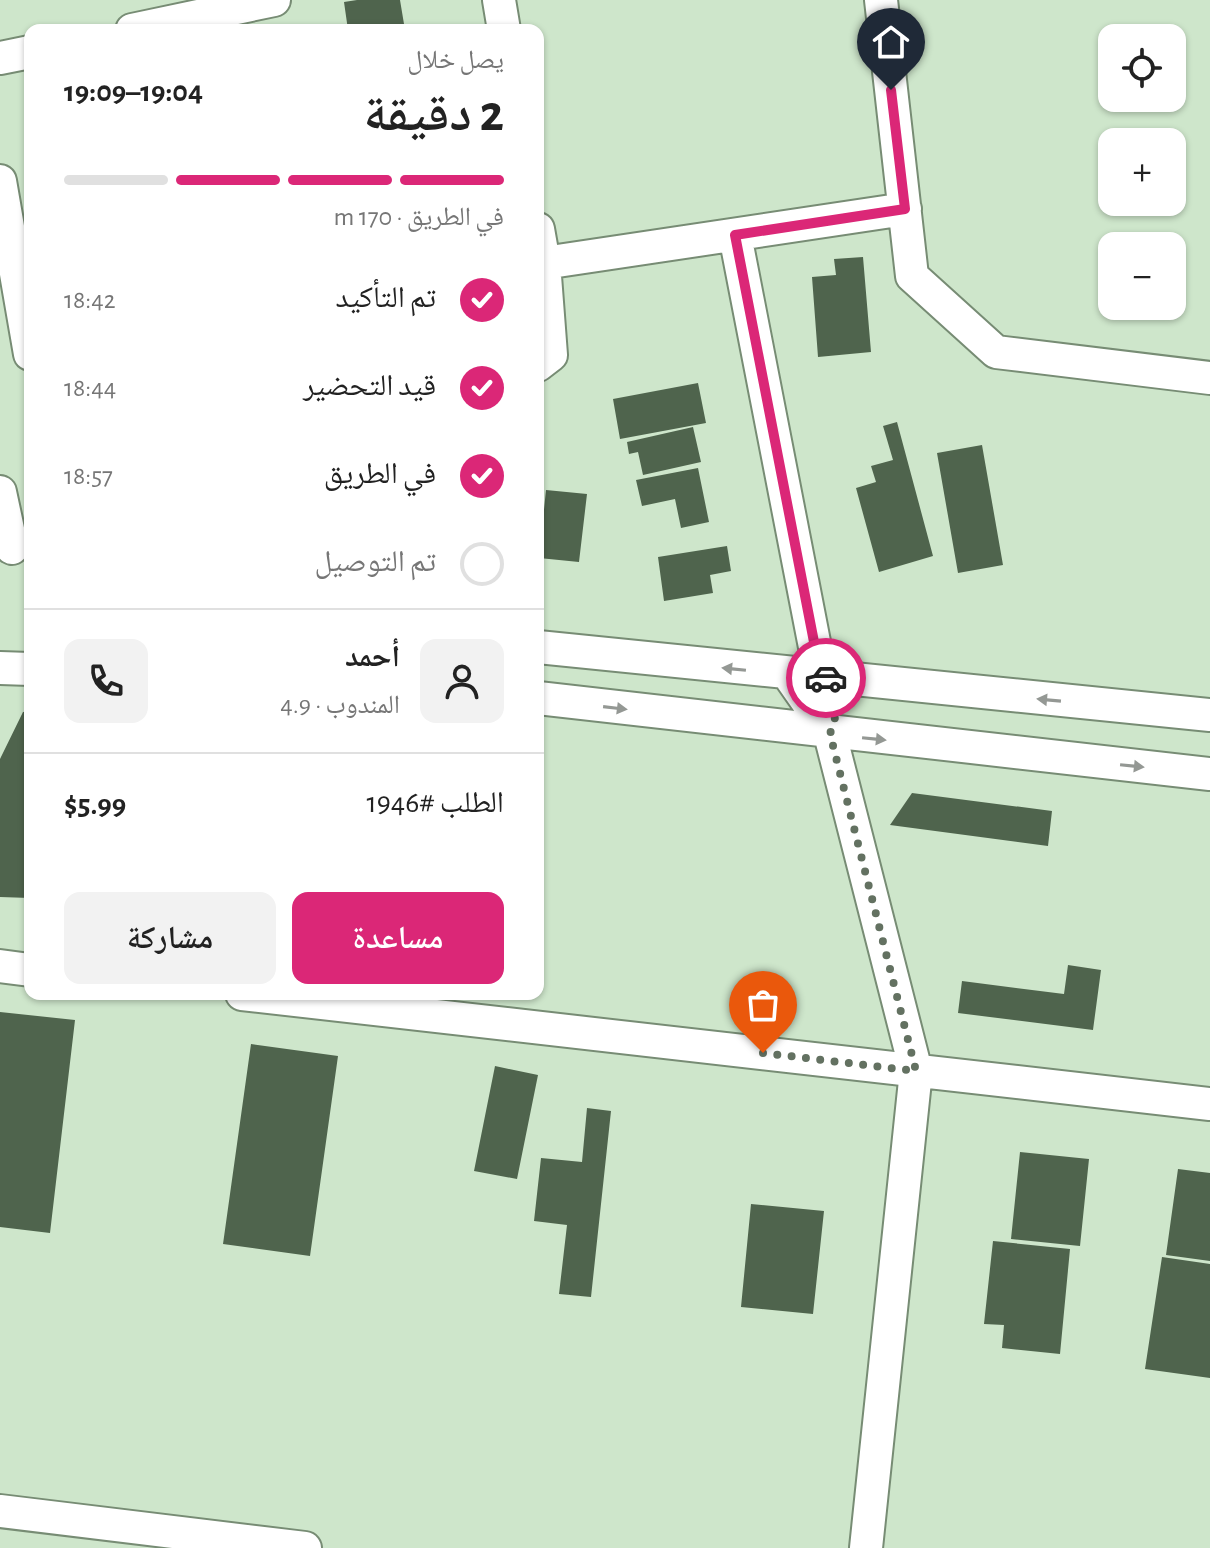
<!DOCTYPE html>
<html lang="ar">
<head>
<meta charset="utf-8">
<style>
  :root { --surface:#fff; --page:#f2f2f2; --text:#222; --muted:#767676; --line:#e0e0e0; --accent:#db2777 }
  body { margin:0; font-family:"Alegreya Sans","Noto Naskh Arabic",sans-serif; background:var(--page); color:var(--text); direction:rtl; height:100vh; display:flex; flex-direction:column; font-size:30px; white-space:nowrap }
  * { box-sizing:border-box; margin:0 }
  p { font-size:26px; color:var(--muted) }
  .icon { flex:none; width:44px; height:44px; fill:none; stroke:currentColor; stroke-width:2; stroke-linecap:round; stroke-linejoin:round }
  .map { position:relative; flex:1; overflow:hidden; direction:ltr }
  .panel { position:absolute; left:24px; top:24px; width:520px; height:976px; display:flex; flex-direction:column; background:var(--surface); border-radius:16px; box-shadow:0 2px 6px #0004; direction:rtl }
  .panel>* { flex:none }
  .fabs { position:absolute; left:1098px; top:24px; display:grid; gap:16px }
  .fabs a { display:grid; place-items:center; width:88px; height:88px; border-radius:16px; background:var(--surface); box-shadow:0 2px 6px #0004; font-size:40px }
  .pin { position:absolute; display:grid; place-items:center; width:68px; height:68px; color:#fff; margin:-82px -34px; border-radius:50% 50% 50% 0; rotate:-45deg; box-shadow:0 0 8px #0007 }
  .pin .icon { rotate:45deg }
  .courier { position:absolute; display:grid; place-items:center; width:80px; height:80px; margin:-40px; border:6px solid #db2777; border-radius:50%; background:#fff; color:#222; box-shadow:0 2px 10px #0007 }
  .head em { font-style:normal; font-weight:600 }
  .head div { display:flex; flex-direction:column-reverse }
  .head { display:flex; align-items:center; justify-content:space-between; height:136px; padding:0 40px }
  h1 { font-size:52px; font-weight:600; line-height:60px }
  .bar { display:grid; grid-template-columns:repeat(4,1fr); gap:12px 8px; align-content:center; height:96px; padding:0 40px }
  .bar i { height:10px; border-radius:6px; background:var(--line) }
  .bar .selected { background:var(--accent) }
  .bar p { grid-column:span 4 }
  .line { display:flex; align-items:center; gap:20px; padding:0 40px; border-top:2px solid var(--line) }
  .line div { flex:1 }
  .round { display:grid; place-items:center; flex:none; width:84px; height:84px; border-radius:16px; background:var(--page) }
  ol { padding:0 40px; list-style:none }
  li { display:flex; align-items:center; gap:24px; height:88px }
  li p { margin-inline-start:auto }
  li .icon { padding:8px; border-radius:50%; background:var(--accent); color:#fff; stroke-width:4 }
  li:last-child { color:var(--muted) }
  li i { width:44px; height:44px; border:4px solid var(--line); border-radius:50% }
  .primary-button { display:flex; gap:16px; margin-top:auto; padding:16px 40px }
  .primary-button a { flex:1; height:92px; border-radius:16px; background:var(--accent); color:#fff; font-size:32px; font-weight:600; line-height:92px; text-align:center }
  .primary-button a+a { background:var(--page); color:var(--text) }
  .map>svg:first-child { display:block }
  .building { fill:#4f644d }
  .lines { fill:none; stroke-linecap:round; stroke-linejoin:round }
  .minor-casing { stroke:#778c74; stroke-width:36 }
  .minor { stroke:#fff; stroke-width:32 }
  .oneway { fill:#949894 }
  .done { stroke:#637161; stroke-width:8; stroke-dasharray:0 14.4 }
  .route { stroke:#db2777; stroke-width:10 }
</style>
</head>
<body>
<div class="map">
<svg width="1210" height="1548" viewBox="0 0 1210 1548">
  <rect width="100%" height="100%" fill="#cee6cb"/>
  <path class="building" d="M357,0H400L405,30H348L344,2Z
    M863,257L871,352L818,357L812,277L836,275L834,259Z
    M698,383L706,423L620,439L613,399Z
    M897,422L933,556L879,572L856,488L876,482L871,466L893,460L883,426Z
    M693,427L701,462L643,475L638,452L629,454L627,442Z
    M982,445L1003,565L958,573L937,453Z
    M698,468L709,522L681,528L675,499L642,506L636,480Z
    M538,489L544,490L540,526H538Z
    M546,490L587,494L579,562L539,558Z
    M727,546L731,571L710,575L713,593L664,601L658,557Z
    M30,711V898L0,897V759L23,712Z
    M912,793L1052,811L1048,846L890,825Z
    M1068,965L1101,970L1093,1030L958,1013L962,981L1064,994Z
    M0,1012L75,1020L50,1233L0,1227Z
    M251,1044L338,1056L310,1256L223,1244Z
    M495,1066L538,1075L517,1179L474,1171Z
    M587,1108L611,1111L591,1297L559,1294L567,1225L534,1221L541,1158L582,1162Z
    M1020,1152L1089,1159L1080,1246L1011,1239Z
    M1178,1169L1210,1173V1261L1166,1255Z
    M751,1204L824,1211L813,1314L741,1307Z
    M993,1241L1070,1249L1060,1354L1002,1348L1004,1325L984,1324Z
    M1162,1257L1210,1264V1378L1145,1369Z"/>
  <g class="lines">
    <g class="minor-casing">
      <path id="minor" d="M499,0L504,30
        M881,0L912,276L996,352L1210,378
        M132,30L274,0
        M0,58L30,52
        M0,181L30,354
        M538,229L544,263L905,209
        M735,235L821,678
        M538,365L551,355L544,263
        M0,492L12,548
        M538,647L1210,715
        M0,668L30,669
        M788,674L830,734L916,1071L866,1548
        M538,698L1210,774
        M0,966L30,970
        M242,994L1210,1104
        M0,1511L305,1548"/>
    </g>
    <use href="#minor" class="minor"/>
  </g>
  <defs><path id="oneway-solid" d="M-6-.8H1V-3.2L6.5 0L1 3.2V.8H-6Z" transform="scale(2)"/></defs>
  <g class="oneway">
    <use href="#oneway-solid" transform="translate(734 669) rotate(-174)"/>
    <use href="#oneway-solid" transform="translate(1049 700) rotate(-175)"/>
    <use href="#oneway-solid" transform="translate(615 708) rotate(7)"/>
    <use href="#oneway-solid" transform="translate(874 739) rotate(6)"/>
    <use href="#oneway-solid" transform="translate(1132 766) rotate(6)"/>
  </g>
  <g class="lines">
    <path class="done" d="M763,1053L916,1071L830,734L846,681L826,678"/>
    <path class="route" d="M826,678H821L735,235L905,209L891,90"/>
  </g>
</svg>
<div class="fabs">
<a><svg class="icon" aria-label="locate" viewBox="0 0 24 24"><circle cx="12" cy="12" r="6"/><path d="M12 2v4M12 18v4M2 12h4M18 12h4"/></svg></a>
<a>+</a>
<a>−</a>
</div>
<div class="pin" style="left:763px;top:1053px;background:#ea580c"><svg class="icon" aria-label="bag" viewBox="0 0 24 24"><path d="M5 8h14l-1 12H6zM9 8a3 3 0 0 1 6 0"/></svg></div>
<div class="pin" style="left:891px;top:90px;background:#1f2937"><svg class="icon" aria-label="home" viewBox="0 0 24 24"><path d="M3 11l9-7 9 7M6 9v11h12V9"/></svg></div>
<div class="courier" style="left:826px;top:678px"><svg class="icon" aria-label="car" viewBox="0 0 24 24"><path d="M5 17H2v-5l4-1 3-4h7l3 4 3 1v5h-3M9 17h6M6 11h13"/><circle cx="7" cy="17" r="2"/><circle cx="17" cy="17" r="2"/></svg></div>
<section class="panel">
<div class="head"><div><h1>2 دقيقة</h1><p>يصل خلال</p></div><em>19:04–19:09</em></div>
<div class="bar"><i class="selected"></i><i class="selected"></i><i class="selected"></i><i></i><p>في الطريق · 170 m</p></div>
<ol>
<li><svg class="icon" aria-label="check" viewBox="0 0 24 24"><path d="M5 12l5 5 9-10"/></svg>تم التأكيد<p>18:42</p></li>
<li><svg class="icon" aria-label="check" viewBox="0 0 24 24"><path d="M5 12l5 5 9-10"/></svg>قيد التحضير<p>18:44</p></li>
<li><svg class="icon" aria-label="check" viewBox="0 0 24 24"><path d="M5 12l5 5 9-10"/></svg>في الطريق<p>18:57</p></li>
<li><i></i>تم التوصيل</li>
</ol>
<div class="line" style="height:144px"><a class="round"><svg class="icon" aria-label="person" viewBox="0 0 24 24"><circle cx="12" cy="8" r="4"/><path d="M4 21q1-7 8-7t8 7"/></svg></a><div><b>أحمد</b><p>المندوب · 4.9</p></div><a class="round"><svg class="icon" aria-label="phone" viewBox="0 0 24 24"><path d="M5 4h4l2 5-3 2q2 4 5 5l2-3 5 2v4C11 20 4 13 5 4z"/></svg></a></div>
<div class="line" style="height:104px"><div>الطلب #1946</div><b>$5.99</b></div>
<div class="primary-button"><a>مساعدة</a><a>مشاركة</a></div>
</section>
</div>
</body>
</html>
